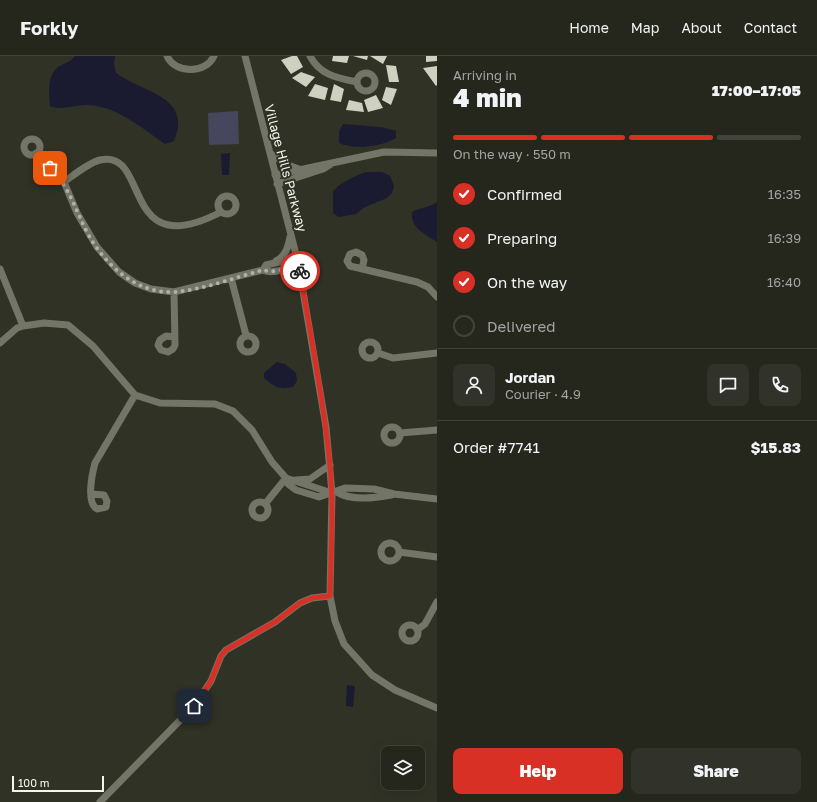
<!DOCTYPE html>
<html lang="en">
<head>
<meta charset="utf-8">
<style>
  :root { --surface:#25261c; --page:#313229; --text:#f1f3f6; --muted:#a3a5a3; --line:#42433b; --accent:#d93025 }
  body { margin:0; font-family:"Golos Text",sans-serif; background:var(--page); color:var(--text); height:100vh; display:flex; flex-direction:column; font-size:15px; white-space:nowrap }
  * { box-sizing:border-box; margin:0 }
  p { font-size:13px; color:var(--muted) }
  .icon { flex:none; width:22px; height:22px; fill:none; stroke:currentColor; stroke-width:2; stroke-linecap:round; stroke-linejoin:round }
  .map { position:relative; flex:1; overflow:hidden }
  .panel { display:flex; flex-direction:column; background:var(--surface); width:380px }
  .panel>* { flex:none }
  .fabs { position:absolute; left:381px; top:690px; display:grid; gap:8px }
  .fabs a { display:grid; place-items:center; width:44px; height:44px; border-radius:8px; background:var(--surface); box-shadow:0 4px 16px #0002,0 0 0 1px var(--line); font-size:20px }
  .scale { position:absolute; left:12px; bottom:10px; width:92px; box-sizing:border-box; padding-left:4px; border:2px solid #f4f5ed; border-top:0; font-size:11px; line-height:14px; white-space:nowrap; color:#f4f5ed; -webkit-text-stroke:3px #313226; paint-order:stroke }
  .pin { position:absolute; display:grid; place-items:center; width:34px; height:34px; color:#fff; margin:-17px; border-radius:8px; box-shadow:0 2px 6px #0006 }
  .courier { position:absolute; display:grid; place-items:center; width:40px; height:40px; margin:-20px; border:3px solid #d93025; border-radius:50%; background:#fff; color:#222; box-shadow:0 1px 5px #0007 }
  .head em { font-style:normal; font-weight:800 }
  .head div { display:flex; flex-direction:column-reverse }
  .head { display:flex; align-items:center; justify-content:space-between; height:68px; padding:0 16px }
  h1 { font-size:26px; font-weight:800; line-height:30px }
  .bar { display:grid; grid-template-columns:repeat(4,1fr); gap:6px 4px; align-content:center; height:48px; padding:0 16px }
  .bar i { height:5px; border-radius:3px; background:var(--line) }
  .bar .active { background:var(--accent) }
  .bar p { grid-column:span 4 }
  .line { display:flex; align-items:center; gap:10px; padding:0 16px; border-top:1px solid var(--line) }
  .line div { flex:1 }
  .round { display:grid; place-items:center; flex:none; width:42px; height:42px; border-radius:8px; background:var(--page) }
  ol { padding:0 16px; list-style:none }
  li { display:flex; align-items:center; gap:12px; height:44px }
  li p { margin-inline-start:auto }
  li .icon { padding:4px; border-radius:50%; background:var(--accent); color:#fff; stroke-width:4 }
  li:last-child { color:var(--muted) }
  li i { width:22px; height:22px; border:2px solid var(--line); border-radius:50% }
  .action { display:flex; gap:8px; margin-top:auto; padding:8px 16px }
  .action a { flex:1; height:46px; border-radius:8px; background:var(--accent); color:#fff; font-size:16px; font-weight:800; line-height:46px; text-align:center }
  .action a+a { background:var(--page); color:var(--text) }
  header { display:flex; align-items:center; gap:24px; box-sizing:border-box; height:56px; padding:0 20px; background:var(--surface); border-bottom:1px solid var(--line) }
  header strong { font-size:19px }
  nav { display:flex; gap:22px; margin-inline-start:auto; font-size:14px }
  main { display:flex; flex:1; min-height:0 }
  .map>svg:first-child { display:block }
  .green { fill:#46475c }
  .water { fill:#1a1a30 }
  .building { fill:#ced0c0 }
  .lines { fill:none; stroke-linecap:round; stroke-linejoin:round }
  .street { stroke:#737567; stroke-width:7 }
  .done { stroke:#b0b1a7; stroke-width:4; stroke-dasharray:0 7.2 }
  .route { stroke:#d93025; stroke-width:5 }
  .labels { text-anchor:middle; stroke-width:4; stroke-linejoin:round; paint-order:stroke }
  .street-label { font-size:13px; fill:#f4f5ed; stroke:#313226 }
</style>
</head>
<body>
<header>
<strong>Forkly</strong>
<nav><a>Home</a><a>Map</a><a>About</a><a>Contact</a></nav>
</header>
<main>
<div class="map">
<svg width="437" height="746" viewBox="0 0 437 746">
  <rect width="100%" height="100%" fill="#313226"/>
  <path class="green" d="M238,55L239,88L209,89L208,57Z"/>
  <path class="water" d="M75,0H115L114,8L116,17C143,37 193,40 174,85L165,88C142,72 115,49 86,49C73,49 62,55 50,50C49,39 47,20 57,12C63,7 70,7 75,0Z
    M343,68L381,71L396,75V82C381,91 355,94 339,87V75Z
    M230,97L229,119H222L221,98Z
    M366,116H382L390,120L394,130L392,137L387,142L365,151L356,158L339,161L333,157V135C343,125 353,121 366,116Z
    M437,146V186C425,178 410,172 412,156C420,151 429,152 437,146Z
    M277,306L285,308L296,317L297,325L293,331C280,334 274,331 264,322V317Z
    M347,629L355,630L353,651L346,650Z"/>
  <path class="building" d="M292,0H297L303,11L291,18L281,4Z
    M333,0H349L347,7L332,5Z
    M353,0H368L367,4Z
    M370,0H387L383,8Z
    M426,0H437V5L426,6Z
    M386,9L396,10L399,26H389Z
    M437,10V29L436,30L423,12Z
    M301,16L315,21L306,31L292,22Z
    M315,28L328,32L325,44L308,40Z
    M334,28L344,33L341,46L330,44Z
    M386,31L397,33L391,49L382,44Z
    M376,39L383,52L368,56L364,44Z
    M349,44L362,47L364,56L346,54Z"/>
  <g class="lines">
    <path class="street" d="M167,0C175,18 206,18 214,0
      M245,0L298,206L326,371L332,437L330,540L335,565L344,588L372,619L395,634L437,652
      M310,0C320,19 337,22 357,26
      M357 26a9 9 0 1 1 18 0a9 9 0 1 1-18 0Z
      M24 91a8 8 0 1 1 16 0a8 8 0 1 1-16 0Z
      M36,97L64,126L77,157L97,191L119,216L135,227L151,233L174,236L263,214L266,209L288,204L298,206
      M270,97L285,108L299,113
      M275,119L384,96L437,97
      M64,126C74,119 88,107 100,104C151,92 119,209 221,156
      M277,128L323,113L331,108
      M218 149a9 9 0 1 1 18 0a9 9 0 1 1-18 0Z
      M276,205C286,200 288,191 290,181
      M0,213L23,270
      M362,213L364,204L362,199L356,196L350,198L347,205L350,210L417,226L428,231L437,241
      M263,214C274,219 289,212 298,206
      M231,222L246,279
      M240 288a8 8 0 1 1 16 0a8 8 0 1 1-16 0Z
      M174,281L166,280L160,284L158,289L161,294L168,296L173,293L175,289L174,236
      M362 294a8 8 0 1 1 16 0a8 8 0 1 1-16 0Z
      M0,287L17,272L23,270L44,267L68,269L93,290L135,339L160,347L215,348L233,355L252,374L272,406L286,422L332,437
      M378,297L393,302L437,297
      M384 379a8 8 0 1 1 16 0a8 8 0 1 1-16 0Z
      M400,377L437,374
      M296,424L310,423L330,409
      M337,436C350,445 376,442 391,439
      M91,438L104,439L107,445L106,451L97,453C86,447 92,418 95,407L135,339
      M252 454a8 8 0 1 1 16 0a8 8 0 1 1-16 0Z
      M265,448L286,422L288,428L296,434L319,441L345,432L374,433L394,438L437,443
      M381 496a9 9 0 1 1 18 0a9 9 0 1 1-18 0Z
      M399,496L437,501
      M402 577a8 8 0 1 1 16 0a8 8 0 1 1-16 0Z
      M417,574L425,568L437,546
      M100,746L194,650L211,625L221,600L226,594L275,566L300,547L312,542L330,540"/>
  </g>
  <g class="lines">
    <path class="done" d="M50,112C70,131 75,154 88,178C105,209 137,238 174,236C203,234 236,221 263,214C274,218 289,212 298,206L300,215"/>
    <path class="route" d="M194,650L211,625L221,600L226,594L275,566L300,547L312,542L330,540C331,496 334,453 330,409C324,344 310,279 300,215"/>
  </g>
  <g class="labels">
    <g class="street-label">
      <text transform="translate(286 112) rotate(75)" y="5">Village Hills Parkway</text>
    </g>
  </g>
</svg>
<div class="fabs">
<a><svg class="icon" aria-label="layers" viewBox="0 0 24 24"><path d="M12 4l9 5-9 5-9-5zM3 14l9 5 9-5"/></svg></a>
</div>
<div class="scale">100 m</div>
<div class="pin" style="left:50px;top:112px;background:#ea580c"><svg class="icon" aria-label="bag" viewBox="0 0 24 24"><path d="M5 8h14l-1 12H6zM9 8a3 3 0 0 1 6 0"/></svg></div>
<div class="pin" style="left:194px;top:650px;background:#1f2937"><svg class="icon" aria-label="home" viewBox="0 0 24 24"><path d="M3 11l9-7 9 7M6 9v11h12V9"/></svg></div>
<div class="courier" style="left:300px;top:215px"><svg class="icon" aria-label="bike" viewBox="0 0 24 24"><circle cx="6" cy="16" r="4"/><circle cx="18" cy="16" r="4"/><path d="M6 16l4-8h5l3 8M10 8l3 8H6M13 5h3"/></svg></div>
</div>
<section class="panel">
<div class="head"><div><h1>4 min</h1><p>Arriving in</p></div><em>17:00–17:05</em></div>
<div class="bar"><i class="active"></i><i class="active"></i><i class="active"></i><i></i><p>On the way · 550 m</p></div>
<ol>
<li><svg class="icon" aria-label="check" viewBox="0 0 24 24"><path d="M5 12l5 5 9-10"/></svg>Confirmed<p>16:35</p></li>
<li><svg class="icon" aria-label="check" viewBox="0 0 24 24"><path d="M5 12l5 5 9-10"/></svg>Preparing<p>16:39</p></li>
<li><svg class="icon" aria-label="check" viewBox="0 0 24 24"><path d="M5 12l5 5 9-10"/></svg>On the way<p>16:40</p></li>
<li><i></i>Delivered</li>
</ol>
<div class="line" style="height:72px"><a class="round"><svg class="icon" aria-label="person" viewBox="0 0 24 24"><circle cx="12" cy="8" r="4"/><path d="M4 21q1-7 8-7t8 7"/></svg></a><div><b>Jordan</b><p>Courier · 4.9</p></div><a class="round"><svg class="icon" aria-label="chat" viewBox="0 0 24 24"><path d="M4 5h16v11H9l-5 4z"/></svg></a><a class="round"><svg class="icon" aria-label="phone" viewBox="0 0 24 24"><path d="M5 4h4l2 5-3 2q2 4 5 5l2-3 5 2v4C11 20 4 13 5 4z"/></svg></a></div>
<div class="line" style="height:52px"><div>Order #7741</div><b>$15.83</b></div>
<div class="action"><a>Help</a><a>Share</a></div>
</section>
</main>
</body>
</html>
